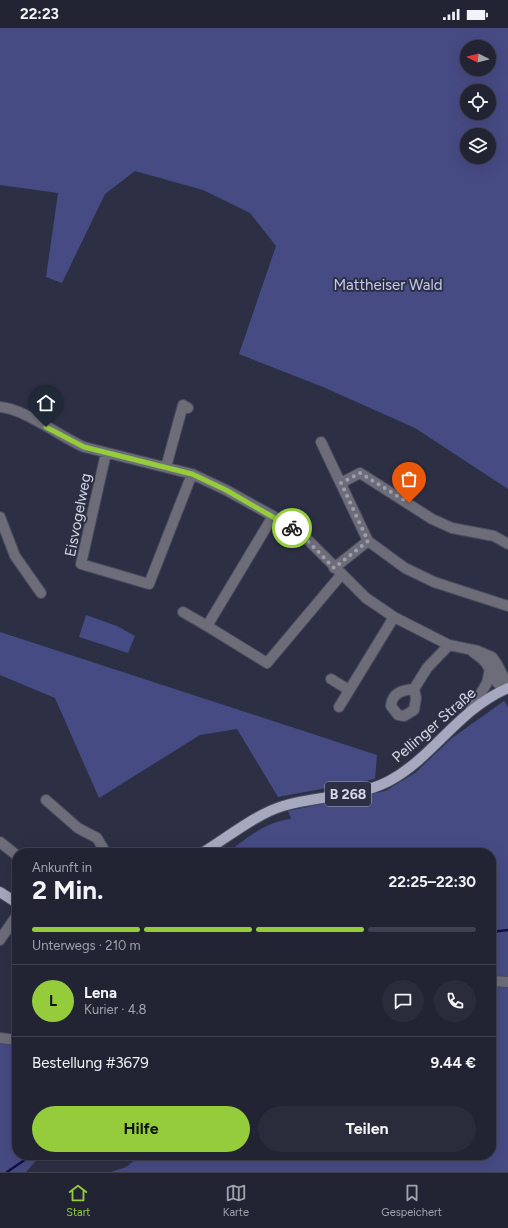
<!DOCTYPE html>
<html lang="de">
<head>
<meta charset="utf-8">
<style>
  :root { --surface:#222433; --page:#2a2c3b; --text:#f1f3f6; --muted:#a2a4ac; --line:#3f414e; --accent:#94cc3c }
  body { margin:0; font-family:Figtree,sans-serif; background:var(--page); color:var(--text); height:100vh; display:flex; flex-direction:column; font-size:15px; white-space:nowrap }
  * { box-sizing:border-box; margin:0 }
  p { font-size:13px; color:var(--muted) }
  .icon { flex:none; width:22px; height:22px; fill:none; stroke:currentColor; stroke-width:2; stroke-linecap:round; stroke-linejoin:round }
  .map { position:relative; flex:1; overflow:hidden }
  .drawer { position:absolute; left:12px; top:820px; width:484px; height:312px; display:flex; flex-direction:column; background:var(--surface); border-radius:16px; box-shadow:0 4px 16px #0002,0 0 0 1px var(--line) }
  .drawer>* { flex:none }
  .needle { width:26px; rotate:276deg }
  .buttons { position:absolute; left:460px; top:12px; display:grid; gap:8px }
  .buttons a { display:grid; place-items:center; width:36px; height:36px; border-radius:50%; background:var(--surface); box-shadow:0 4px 16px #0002,0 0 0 1px var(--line); font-size:20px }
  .pin { position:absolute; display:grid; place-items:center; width:34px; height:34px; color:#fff; margin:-41px -17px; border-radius:50% 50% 50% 0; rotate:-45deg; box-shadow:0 0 4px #0007 }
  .pin .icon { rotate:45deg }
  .courier { position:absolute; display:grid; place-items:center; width:40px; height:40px; margin:-20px; border:3px solid #94cc3c; border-radius:50%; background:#fff; color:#222; box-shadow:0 1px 5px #0007 }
  .overview em { font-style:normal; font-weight:700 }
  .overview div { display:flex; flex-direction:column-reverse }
  .overview { display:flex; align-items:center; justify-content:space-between; height:68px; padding:0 20px }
  h1 { font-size:26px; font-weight:700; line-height:30px }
  .bar { display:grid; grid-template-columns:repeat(4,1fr); gap:6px 4px; align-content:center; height:48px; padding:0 20px }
  .bar i { height:5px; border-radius:3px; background:var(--line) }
  .bar .current { background:var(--accent) }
  .bar p { grid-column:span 4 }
  .line { display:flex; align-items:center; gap:10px; padding:0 20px; border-top:1px solid var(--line) }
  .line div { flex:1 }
  .round { display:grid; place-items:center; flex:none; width:42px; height:42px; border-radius:21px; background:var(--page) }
  .action { display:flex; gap:8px; margin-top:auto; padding:8px 20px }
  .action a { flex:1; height:46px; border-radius:24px; background:var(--accent); color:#111; font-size:16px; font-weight:700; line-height:46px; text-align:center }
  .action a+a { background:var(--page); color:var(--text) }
  .status { display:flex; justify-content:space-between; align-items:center; height:28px; padding:0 20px; background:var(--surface); direction:ltr }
  .status svg { height:11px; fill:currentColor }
  .dock { display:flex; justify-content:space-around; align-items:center; height:56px; border-top:1px solid var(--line); background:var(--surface); font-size:11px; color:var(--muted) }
  .dock a { display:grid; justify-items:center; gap:2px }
  .dock .current { color:var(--accent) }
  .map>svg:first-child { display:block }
  .green { fill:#474b84; fill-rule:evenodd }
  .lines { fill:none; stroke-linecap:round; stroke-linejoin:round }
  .stream { stroke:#140e48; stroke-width:2.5 }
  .minor-casing { stroke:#484b5e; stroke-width:12 }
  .major-casing { stroke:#484b5e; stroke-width:12 }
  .minor { stroke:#6c6d78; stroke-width:10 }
  .major { stroke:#a5a8be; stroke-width:10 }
  .done { stroke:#9c9eae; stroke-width:4; stroke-dasharray:0 7.2 }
  .route { stroke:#94cc3c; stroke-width:5 }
  .labels { text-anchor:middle; stroke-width:4; stroke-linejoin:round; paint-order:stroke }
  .shield { fill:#2d3044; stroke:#a4a6b6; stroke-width:1 }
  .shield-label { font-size:14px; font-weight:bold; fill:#d7d9e7 }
  .park-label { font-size:15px; fill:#c5caf0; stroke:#2d3044 }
  .street-label { font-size:15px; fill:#d7d9e7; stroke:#2d3044 }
</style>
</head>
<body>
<div class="status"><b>22:23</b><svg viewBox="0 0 49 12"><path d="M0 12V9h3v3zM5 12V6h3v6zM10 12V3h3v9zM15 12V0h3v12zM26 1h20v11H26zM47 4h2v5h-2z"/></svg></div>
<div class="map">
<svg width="508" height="1144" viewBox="0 0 508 1144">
  <rect width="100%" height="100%" fill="#2d3044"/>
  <path class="green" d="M0,0H508V461L415,400L323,359L239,326L276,218L250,185L203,162L135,143L105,166L62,255L46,249L58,165L0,157ZM467,19H489V41H467ZM467,63H489V85H467ZM467,107H489V129H467Z
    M86,587L117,598L135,608L128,625L79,609Z
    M0,604L377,727L375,751L278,769L237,701L200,707L99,770L55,670L0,647Z
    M504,673L508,679V1144H111L126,1139L141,1127H491V825H227C245,811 267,793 291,791L288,783L385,763L415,745L452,710Z
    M0,1011L17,1016V1127H41L26,1144H0Z"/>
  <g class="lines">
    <path class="stream" d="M491,904L508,902
      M7,1144L32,1127"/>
    <g class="minor-casing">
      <path id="minor" d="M0,379C23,380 61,409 84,419L192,446L226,462L273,488L301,505L366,570L394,589L449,617L478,623L492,629L497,636L508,658
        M321,414L368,513
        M106,425L81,536L149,556L192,446
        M166,439L183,377L188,380
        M341,455L360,445L432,491L452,500L494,508L508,516
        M273,488L207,598L267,635L341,547
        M0,489L15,528L41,565
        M334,540L368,513L405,540L434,554L508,578
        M183,584L207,598
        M473,624C477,627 482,630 485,634C493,643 494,660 508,659
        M331,651L349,662
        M414,661C402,662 392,665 391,678L398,687L404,688L414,682L416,670L414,661L427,640L449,617
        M339,679L394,589
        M471,681L487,655L490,641
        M46,772L78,800L97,810L106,825
        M0,814L15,826
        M0,912L17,887
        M491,953L508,954
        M0,1010L17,1012"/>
    </g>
    <g class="major-casing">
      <path id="major" d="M202,825C227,810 256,786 283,778C319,767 356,770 389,753C434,729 457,682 508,660
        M0,864L17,875"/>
    </g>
    <use href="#minor" class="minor"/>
    <use href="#major" class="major"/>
  </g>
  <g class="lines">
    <path class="done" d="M292,500L301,506L334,540L368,513L341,455L360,445L409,475"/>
    <path class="route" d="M46,399L84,419L192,446L226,462L292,500"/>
  </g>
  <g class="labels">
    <rect class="shield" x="325" y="754" width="46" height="24" rx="3"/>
    <g class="shield-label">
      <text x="348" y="771">B 268</text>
    </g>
    <g class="park-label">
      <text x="388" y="262">Mattheiser Wald</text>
    </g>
    <g class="street-label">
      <text transform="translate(78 487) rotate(-79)" y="5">Eisvogelweg</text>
      <text transform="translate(434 697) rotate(-41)" y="5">Pellinger Straße</text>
    </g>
  </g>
</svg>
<div class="buttons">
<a><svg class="needle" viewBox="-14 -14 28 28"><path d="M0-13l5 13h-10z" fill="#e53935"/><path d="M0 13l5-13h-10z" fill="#a2a4ac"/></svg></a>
<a><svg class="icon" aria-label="locate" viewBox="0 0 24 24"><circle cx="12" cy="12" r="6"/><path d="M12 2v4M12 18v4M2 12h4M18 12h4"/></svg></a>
<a><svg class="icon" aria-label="layers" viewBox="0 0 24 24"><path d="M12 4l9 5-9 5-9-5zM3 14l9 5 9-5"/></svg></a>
</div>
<div class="pin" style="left:409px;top:475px;background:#ea580c"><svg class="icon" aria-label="bag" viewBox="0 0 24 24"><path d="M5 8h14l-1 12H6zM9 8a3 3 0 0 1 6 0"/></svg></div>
<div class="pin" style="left:46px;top:399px;background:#1f2937"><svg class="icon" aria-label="home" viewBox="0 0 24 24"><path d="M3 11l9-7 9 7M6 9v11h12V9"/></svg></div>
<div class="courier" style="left:292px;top:500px"><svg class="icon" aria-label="bike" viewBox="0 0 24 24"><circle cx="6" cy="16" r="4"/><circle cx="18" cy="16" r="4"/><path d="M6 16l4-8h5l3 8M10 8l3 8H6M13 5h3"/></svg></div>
<section class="drawer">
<div class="overview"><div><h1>2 Min.</h1><p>Ankunft in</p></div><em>22:25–22:30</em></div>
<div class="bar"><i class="current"></i><i class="current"></i><i class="current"></i><i></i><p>Unterwegs · 210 m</p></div>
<div class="line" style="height:72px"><b class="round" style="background:var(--accent);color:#111">L</b><div><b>Lena</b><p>Kurier · 4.8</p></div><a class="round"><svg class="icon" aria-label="chat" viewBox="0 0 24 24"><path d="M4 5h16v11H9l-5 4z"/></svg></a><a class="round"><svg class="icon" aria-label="phone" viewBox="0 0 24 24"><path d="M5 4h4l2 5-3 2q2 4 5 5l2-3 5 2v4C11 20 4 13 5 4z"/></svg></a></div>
<div class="line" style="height:52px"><div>Bestellung #3679</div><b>9.44 €</b></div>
<div class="action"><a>Hilfe</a><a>Teilen</a></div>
</section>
</div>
<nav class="dock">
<a class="current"><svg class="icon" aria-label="home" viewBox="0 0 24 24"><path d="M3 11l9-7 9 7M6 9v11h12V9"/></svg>Start</a>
<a><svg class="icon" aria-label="map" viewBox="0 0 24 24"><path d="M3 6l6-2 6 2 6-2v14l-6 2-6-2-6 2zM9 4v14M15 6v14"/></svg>Karte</a>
<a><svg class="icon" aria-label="saved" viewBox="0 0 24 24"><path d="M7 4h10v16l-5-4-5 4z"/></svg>Gespeichert</a>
</nav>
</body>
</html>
